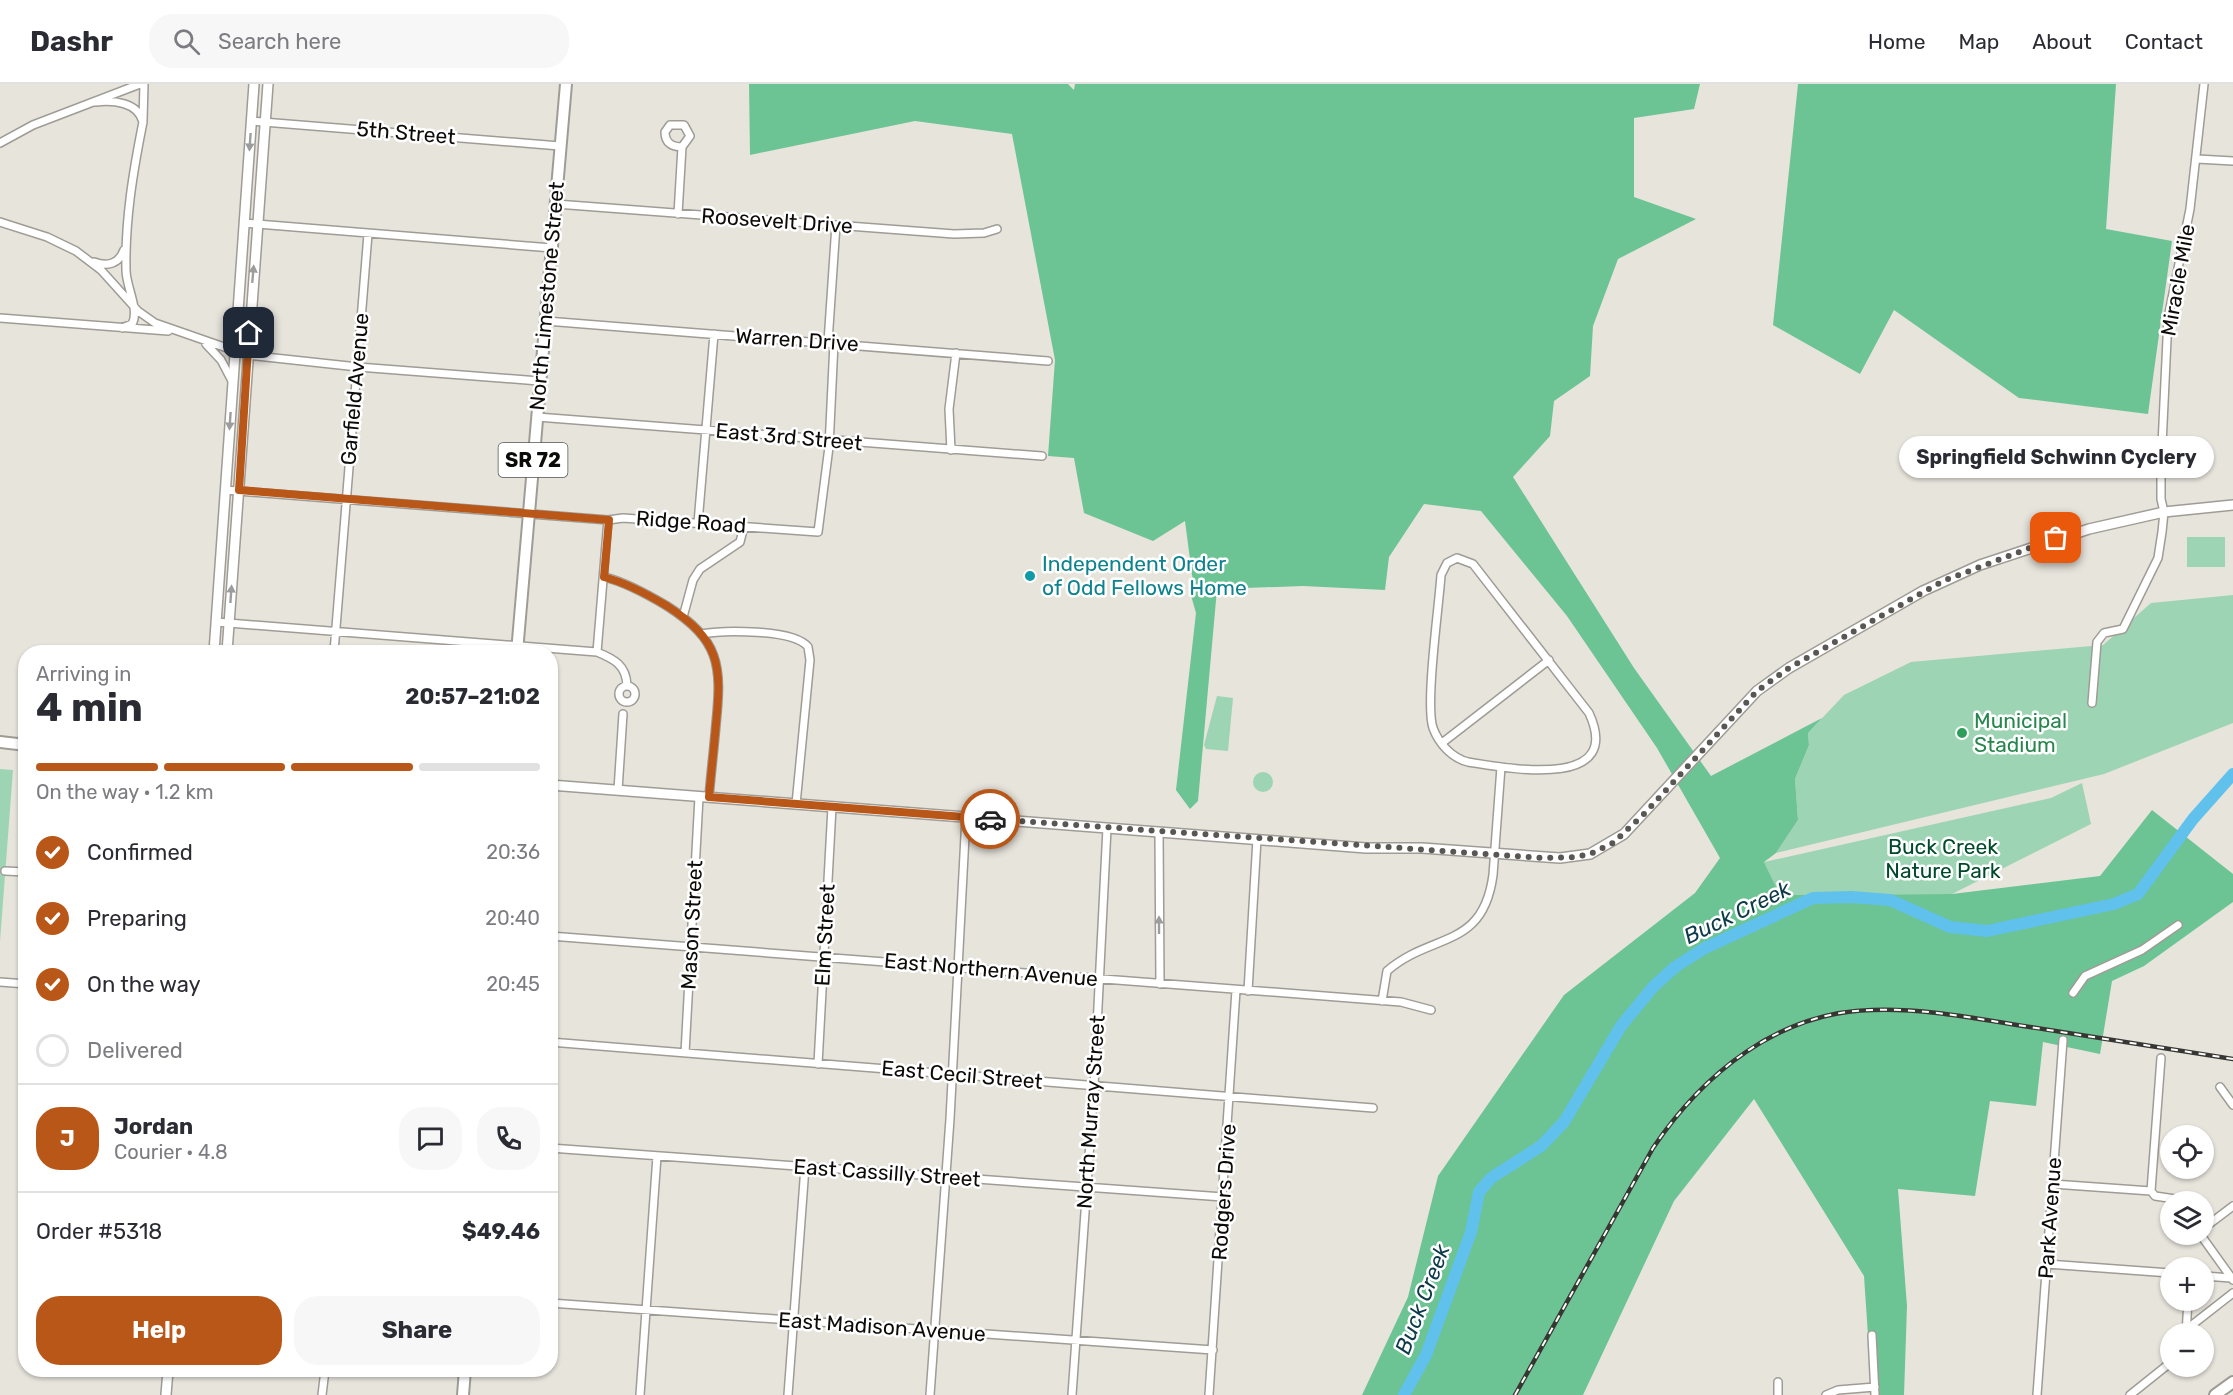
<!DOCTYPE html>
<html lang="en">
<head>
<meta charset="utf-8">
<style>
  :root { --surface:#fff; --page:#f7f7f7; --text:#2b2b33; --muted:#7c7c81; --line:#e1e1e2; --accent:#b85717 }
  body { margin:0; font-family:Rubik,sans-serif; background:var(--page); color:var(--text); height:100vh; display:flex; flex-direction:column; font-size:22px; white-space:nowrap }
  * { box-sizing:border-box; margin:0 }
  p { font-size:20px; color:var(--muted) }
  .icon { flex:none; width:33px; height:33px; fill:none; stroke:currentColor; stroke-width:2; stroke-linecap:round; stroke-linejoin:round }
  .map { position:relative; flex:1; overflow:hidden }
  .drawer { position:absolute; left:18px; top:561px; width:540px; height:732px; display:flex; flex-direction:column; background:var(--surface); border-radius:24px; box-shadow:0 2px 4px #0004 }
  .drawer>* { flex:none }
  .tools { position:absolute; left:2160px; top:1041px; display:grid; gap:12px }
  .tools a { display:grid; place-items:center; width:54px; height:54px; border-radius:50%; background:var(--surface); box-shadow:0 2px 4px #0004; font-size:30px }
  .pin { position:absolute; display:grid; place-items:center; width:51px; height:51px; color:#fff; margin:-26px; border-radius:12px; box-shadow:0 3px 9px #0006 }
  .courier { position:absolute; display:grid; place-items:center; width:60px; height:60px; margin:-30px; border:4px solid #b85717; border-radius:50%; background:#fff; color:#222; box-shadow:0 2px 8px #0007 }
  .bubble { position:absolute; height:42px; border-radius:21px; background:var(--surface); box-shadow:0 2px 4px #0004; font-size:20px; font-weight:700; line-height:42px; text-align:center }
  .overview em { font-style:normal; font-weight:700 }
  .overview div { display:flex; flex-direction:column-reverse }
  .overview { display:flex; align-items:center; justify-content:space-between; height:102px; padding:0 18px }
  h1 { font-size:39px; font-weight:700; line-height:45px }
  .bar { display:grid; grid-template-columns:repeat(4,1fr); gap:9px 6px; align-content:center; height:72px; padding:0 18px }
  .bar i { height:8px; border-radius:4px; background:var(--line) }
  .bar .current { background:var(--accent) }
  .bar p { grid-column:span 4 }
  .line { display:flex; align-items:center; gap:15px; padding:0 18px; border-top:2px solid var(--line) }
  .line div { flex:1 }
  .round { display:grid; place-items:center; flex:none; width:63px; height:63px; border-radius:24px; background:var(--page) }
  ol { padding:0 18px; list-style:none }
  li { display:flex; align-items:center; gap:18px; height:66px }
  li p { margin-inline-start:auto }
  li .icon { padding:6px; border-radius:50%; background:var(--accent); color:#fff; stroke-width:4 }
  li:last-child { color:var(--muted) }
  li i { width:33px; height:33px; border:3px solid var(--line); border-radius:50% }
  .cta { display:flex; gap:12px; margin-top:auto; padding:12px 18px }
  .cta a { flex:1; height:69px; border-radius:24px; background:var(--accent); color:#fff; font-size:24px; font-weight:700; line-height:69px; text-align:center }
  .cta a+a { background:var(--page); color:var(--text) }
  header { display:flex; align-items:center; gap:36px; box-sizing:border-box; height:84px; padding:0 30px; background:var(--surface); border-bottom:2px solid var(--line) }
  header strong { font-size:28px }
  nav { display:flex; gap:33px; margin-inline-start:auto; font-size:21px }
  .search { width:420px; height:54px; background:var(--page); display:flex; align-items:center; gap:15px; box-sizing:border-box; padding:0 21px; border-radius:24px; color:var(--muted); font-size:22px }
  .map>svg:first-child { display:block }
  .green { fill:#9dd4b4 }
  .forest { fill:#6cc393 }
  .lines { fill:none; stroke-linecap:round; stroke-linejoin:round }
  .river { stroke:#60c2ec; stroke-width:12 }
  .minor-casing { stroke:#9f9c95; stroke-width:10 }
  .tertiary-casing { stroke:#9f9c95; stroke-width:12 }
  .primary-casing { stroke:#9f9c95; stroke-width:14 }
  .minor { stroke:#fff; stroke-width:7 }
  .tertiary { stroke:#fff; stroke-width:9 }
  .primary { stroke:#fff; stroke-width:10 }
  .rail-casing { stroke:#383633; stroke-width:4.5 }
  .rail { stroke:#fff; stroke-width:2; stroke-dasharray:7; stroke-linecap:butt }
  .oneway { fill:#9e9d9d }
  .done { stroke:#595753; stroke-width:6; stroke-dasharray:0 10.8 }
  .route { stroke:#b85717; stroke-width:8 }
  .culture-dot { fill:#0f9aa8; stroke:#fff; stroke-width:2 }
  .leisure-dot { fill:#2e9e5b; stroke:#fff; stroke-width:2 }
  .labels { text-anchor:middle; stroke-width:5; stroke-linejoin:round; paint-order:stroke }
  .shield { fill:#fff; stroke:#555453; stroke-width:1.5 }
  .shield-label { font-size:20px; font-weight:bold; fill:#0c0b09 }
  .street-label { font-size:21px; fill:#0c0b09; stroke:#fff }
  .culture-label { font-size:21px; fill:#0d838f; stroke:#fff; text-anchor:start }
  .leisure-label { font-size:21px; fill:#27864d; stroke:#fff; text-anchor:start }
  .park-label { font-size:21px; fill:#004a2c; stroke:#fff }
  .water-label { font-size:22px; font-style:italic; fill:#0d3a4b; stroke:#fff }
</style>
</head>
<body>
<header>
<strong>Dashr</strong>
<div class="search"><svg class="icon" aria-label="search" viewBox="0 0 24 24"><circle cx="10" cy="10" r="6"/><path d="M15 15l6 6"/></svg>Search here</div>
<nav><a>Home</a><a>Map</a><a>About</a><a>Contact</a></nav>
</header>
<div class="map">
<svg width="2233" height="1311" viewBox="0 0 2233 1311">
  <rect width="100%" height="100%" fill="#e7e4dc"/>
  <path class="green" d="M2187,453H2225V483H2187Z
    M2233,511V639L2104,690L1776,769L1798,736L1795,695L1809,661L1808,649L1844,611L1911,578L2103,561L2151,519Z
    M1217,612L1233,614L1228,667L1206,665L1204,661Z
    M0,685L13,686L0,857Z
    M1253 698a10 10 0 1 1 20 0a10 10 0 1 1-20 0Z
    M2082,699L2091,740L1952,810L1780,811L1764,778L2051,714Z"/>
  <path class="forest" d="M749,0H1068L1074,6L1075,0H1700L1694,25L1634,34V113L1696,135L1618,175L1593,242L1590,292L1554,317L1550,352L1513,393L1634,584L1711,692L1822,634L1808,649L1809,661L1795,695L1798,736L1776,769L1764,778L1780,811L1952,810L2100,792L2152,726L2233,790V818L2144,882L2112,897L2100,970L2043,958L2036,1022L1990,1017L1975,1112L1898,1105L1907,1222L1904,1311H1872L1864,1192L1754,1015L1674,1117L1583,1311H1362L1408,1213L1438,1092L1564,911L1695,809L1720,774L1657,664L1567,532L1481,427L1424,420L1389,473L1385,506L1303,502L1217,505L1198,717L1190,725L1176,706L1196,529L1190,508L1194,506L1185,437L1153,457L1084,429L1074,374L1048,372L1055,276L1012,50L915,37L750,71Z
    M1798,0H2116L2106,145L2172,157L2148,330L2019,314L1894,226L1860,290L1773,241Z"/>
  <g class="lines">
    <path class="river" d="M1404,1311L1426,1271L1471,1148L1479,1108L1491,1094L1541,1062L1564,1038L1621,942L1653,903L1675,883L1705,864L1813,814L1851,813L1890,816L1950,843L1987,847L2114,820L2138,810L2193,735L2233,690"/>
    <g class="minor-casing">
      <path id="minor" d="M96,18C113,16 138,18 143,38C133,88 125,136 126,186C126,203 140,226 132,240L122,244
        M143,36L144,0
        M251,37L560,62
        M0,59L33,41L140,0
        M2197,75L2233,77
        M556,120L954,150L984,149L997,145
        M678,130L682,63L690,52L684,41H670L665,48C665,59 672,63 682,63
        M0,138L47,153L76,167L101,186L138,227L155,239L247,271L358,283L539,297
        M244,139L552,164
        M94,178C107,183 119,180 124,166
        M0,234L168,247
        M546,237L1048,277
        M828,258L836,141
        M206,260L221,276L232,297
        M537,333L1042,372
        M951,366L949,325L956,269
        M225,406L608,436L623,434L818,448L829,363L834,259
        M698,439L714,250
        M1457,474L1473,480L1589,629C1625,707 1507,684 1468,678C1452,674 1439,660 1433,644C1425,620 1439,522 1441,491L1447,479Z
        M605,493C627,499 647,510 667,522C720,556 722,581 716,640C714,664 711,689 709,713
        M683,533L693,496L700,485L740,458L744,442
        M216,538L597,568C614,575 626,581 627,601
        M701,550C723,546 794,545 808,563L810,576L796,720
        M334,568L368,150
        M597,568L608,436
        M619 610a8 8 0 1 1 16 0a8 8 0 1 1-16 0Z
        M2092,619L2097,558L2104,549L2123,545L2158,474L2162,448L2164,428L2161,415V382L2168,234L2190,125L2204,0
        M1442,659L1549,576
        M618,706L623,630
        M1159,748L1160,900
        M5,787L26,788
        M550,852L1401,918L1431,926
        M0,898L26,900
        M1248,907L1257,755
        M2073,909L2085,892L2142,866L2178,841
        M1382,917L1387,887C1432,848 1483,866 1493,791L1501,683
        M550,958L1373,1024
        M685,969L699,713
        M818,980L832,723
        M2220,1003L2233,1021
        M550,1064L1223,1113
        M2053,1100L2151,1107
        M2151,1107L2161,974
        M2151,1107L2155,1112L2195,1118
        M2204,1144L2233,1122
        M2200,1150L2233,1196
        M2047,1180L2170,1189
        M2204,1192L2231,1194
        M550,1219L1213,1266
        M2186,1250L2188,1216
        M2187,1250L2192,1241L2233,1209
        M1872,1251L1875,1311
        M322,1311L325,1286
        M640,1311L657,1072
        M788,1311L805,1083
        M930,1311L950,1035L966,733
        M1072,1311L1094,1002L1107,744
        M1209,1311L1236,906
        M1778,1311V1298
        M1826,1311L1838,1306L1875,1303
        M2037,1311L2063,956
        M2130,1311L2170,1279"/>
    </g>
    <g class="tertiary-casing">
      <path id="tertiary" d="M214,568L254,0
        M227,568L268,0
        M550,701L1366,764H1422L1560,774L1590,770L1624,750L1757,607L1789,584L1923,507L1980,481L2089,445L2164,428L2233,421
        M166,1311L168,1286"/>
    </g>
    <g class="primary-casing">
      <path id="primary" d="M517,568L566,0
        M0,658L26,661
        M463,1311L465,1286
        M2215,1311L2233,1298"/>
    </g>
    <use href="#minor" class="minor"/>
    <use href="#tertiary" class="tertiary"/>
    <use href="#primary" class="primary"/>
    <g class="rail-casing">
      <path id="rail" d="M1515,1311L1653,1064C1703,990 1778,928 1872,926C1925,924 1978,935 2030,943C2098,954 2165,964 2233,975"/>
    </g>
    <use href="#rail" class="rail"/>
  </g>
  <defs><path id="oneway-solid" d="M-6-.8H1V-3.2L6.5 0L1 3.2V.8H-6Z" transform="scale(1.5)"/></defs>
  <g class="oneway">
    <use href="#oneway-solid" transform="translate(250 58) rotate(94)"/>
    <use href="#oneway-solid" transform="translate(253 190) rotate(-85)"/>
    <use href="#oneway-solid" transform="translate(230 337) rotate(94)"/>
    <use href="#oneway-solid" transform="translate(231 510) rotate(-86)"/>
    <use href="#oneway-solid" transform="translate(1159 841) rotate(-90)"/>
  </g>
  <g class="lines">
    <path class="done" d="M990,735L1543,774L1576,773L1590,770L1613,759L1645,729L1757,607L1789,584L1943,497L2056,454"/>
    <path class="route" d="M249,249L239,406L609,436L604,493C627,499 647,510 667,522C720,556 722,581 716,640C714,664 711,689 709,713L990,735"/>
  </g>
  <circle class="culture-dot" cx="1030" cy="492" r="6"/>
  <circle class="leisure-dot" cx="1962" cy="649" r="6"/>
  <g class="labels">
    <rect class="shield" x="498.5" y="359" width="69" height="34" rx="4.5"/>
    <g class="shield-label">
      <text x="533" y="383">SR 72</text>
    </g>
    <g class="street-label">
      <text transform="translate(406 49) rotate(5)" y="7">5th Street</text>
      <text transform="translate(777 137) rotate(4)" y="7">Roosevelt Drive</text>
      <text transform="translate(2178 196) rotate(-80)" y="7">Miracle Mile</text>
      <text transform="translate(547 212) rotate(-85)" y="7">North Limestone Street</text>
      <text transform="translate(797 256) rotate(4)" y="7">Warren Drive</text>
      <text transform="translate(355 305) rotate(-85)" y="7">Garfield Avenue</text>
      <text transform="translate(789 353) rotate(5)" y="7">East 3rd Street</text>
      <text transform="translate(691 438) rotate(4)" y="7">Ridge Road</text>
      <text transform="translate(692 841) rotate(-87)" y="7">Mason Street</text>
      <text transform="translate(825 851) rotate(-87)" y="7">Elm Street</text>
      <text transform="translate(991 886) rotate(5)" y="7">East Northern Avenue</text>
      <text transform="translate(962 991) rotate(5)" y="7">East Cecil Street</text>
      <text transform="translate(1091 1028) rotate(-86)" y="7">North Murray Street</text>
      <text transform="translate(887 1089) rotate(4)" y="7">East Cassilly Street</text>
      <text transform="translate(1224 1108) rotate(-86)" y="7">Rodgers Drive</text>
      <text transform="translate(2050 1134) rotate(-86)" y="7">Park Avenue</text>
      <text transform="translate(882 1243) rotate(4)" y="7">East Madison Avenue</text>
    </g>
    <g class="culture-label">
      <text x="1042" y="487">Independent Order<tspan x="1042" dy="24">of Odd Fellows Home</tspan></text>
    </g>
    <g class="leisure-label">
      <text x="1974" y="644">Municipal<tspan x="1974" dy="24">Stadium</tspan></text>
    </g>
    <g class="park-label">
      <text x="1943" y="770">Buck Creek<tspan x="1943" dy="24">Nature Park</tspan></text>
    </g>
    <g class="water-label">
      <text transform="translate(1737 828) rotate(-26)" y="8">Buck Creek</text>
      <text transform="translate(1422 1215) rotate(-69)" y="8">Buck Creek</text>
    </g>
  </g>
</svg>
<div class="tools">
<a><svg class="icon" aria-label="locate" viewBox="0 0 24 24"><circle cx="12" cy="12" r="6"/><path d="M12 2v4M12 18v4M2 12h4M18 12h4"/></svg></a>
<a><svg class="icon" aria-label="layers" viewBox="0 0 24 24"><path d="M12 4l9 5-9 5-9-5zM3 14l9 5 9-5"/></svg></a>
<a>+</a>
<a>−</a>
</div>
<div class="pin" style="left:2056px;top:454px;background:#ea580c"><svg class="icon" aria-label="bag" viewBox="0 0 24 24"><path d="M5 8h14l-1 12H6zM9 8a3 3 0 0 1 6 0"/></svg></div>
<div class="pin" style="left:249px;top:249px;background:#1f2937"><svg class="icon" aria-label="home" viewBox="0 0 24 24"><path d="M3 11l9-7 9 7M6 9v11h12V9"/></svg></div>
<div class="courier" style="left:990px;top:735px"><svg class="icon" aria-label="car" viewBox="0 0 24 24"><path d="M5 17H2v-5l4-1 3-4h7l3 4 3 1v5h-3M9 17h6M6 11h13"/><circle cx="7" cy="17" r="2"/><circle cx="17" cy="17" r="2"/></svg></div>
<div class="bubble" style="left:1899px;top:352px;width:315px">Springfield Schwinn Cyclery</div>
<section class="drawer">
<div class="overview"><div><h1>4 min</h1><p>Arriving in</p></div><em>20:57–21:02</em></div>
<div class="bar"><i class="current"></i><i class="current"></i><i class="current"></i><i></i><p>On the way · 1.2 km</p></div>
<ol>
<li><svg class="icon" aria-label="check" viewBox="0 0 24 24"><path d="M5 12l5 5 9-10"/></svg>Confirmed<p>20:36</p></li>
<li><svg class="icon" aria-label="check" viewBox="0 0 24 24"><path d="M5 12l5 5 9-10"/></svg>Preparing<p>20:40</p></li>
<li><svg class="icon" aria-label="check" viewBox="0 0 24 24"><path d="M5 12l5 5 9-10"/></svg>On the way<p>20:45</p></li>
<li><i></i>Delivered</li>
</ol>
<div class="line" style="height:108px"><b class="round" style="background:var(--accent);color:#fff">J</b><div><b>Jordan</b><p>Courier · 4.8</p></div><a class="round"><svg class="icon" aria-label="chat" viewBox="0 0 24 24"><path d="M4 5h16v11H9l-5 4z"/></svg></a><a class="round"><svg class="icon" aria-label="phone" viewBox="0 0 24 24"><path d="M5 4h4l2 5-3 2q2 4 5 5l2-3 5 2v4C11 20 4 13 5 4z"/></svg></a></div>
<div class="line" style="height:78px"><div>Order #5318</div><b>$49.46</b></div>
<div class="cta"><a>Help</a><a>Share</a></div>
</section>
</div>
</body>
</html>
